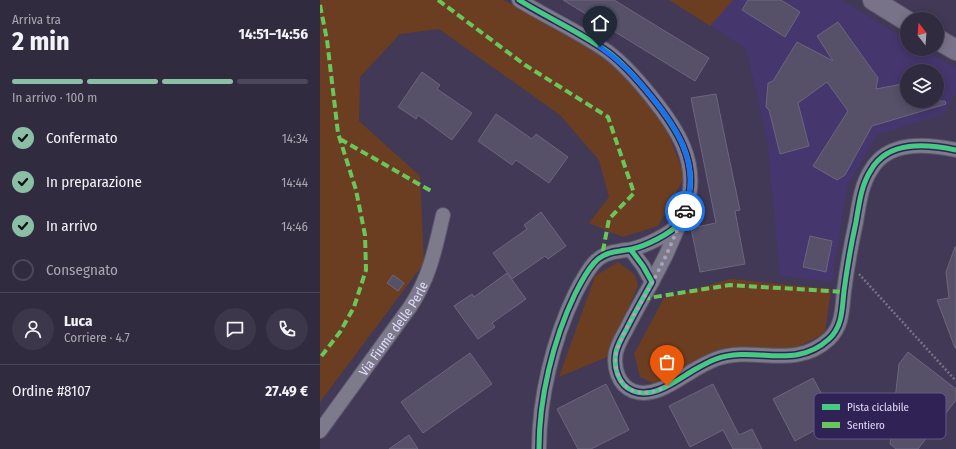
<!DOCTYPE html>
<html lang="it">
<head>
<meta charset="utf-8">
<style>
  :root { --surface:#312b40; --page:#3d374b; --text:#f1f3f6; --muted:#a8a7b1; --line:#4c4759; --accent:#8abfa5 }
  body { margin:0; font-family:"Fira Sans Condensed",sans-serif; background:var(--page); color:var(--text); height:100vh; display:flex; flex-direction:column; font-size:15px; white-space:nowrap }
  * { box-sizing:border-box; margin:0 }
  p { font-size:13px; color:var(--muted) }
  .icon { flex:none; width:22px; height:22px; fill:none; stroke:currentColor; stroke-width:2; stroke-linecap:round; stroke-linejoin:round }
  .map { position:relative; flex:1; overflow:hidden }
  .panel { display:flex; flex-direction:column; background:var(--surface); width:320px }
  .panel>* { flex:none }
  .needle { width:26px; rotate:343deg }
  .fabs { position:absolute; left:580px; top:12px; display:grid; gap:8px }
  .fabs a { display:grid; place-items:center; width:44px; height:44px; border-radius:50%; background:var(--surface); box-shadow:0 2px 10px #0003,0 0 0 1px var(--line); font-size:20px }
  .pin { position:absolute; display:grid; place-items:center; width:34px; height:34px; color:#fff; margin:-41px -17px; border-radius:50% 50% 50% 0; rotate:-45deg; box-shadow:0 0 4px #0007 }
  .pin .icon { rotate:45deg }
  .courier { position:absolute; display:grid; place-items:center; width:40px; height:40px; margin:-20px; border:3px solid #1a73e8; border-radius:50%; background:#fff; color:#222; box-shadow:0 1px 5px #0007 }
  .head em { font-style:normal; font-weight:700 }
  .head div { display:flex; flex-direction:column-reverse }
  .head { display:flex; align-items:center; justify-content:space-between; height:68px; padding:0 12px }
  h1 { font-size:26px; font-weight:700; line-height:30px }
  .bar { display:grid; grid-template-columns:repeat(4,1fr); gap:6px 4px; align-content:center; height:48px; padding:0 12px }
  .bar i { height:5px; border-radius:3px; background:var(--line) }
  .bar .active { background:var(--accent) }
  .bar p { grid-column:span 4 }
  .line { display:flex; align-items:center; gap:10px; padding:0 12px; border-top:1px solid var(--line) }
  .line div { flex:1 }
  .round { display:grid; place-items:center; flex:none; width:42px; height:42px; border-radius:21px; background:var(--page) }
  ol { padding:0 12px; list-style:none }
  li { display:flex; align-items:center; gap:12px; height:44px }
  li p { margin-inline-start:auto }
  li .icon { padding:4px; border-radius:50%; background:var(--accent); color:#111; stroke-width:4 }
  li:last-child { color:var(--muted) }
  li i { width:22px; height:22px; border:2px solid var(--line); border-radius:50% }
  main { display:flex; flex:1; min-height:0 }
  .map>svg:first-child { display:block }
  .built { fill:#45366e; fill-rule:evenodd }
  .green { fill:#6b3e22 }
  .building { fill:#565069; stroke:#6c667e }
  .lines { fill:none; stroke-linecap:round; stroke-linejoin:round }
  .street-casing { stroke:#5b556d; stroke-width:16 }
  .secondary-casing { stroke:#5b556d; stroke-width:22 }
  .path { stroke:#777284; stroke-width:2.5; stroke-dasharray:2 2; stroke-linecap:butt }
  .street { stroke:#7d7a8b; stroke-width:14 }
  .secondary { stroke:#787388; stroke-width:20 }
  .quiet { stroke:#6ac65a; stroke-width:4; stroke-dasharray:8 4; stroke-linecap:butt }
  .cycleway-casing { stroke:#312256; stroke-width:8 }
  .cycleway { stroke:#46c982; stroke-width:5 }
  .done { stroke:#a8a2c1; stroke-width:4; stroke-dasharray:0 7.2 }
  .route { stroke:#1a73e8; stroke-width:5 }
  .labels { text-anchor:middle; stroke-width:3; stroke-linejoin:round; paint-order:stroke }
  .street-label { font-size:13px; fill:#e0dafb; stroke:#312256 }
  .key { fill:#312256; stroke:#665988; stroke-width:1 }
  .key-label { font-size:11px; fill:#e0dafb }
</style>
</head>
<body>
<main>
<section class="panel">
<div class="head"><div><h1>2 min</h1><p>Arriva tra</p></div><em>14:51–14:56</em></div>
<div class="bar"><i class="active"></i><i class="active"></i><i class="active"></i><i></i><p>In arrivo · 100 m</p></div>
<ol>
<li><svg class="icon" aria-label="check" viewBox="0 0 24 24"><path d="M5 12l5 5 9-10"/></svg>Confermato<p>14:34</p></li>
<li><svg class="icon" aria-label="check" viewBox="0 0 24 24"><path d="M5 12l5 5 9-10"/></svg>In preparazione<p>14:44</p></li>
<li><svg class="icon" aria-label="check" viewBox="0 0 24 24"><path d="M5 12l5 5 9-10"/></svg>In arrivo<p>14:46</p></li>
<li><i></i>Consegnato</li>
</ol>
<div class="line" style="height:72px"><a class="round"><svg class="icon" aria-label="person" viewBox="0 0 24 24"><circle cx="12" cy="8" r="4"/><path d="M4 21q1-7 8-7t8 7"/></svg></a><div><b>Luca</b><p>Corriere · 4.7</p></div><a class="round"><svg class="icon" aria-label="chat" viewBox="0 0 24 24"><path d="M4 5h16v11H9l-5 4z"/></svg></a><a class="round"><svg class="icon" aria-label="phone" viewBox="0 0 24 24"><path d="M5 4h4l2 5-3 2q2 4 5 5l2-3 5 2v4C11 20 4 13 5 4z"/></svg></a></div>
<div class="line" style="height:52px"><div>Ordine #8107</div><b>27.49 €</b></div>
</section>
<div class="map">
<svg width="636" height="449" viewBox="0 0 636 449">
  <rect width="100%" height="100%" fill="#413955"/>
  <path class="built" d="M349,0H521L587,39V49H604L636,68V92L624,114L557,135L527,187L512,282L460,276L447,140L426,49L408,37ZM587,71H617V101H587Z"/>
  <path class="green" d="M0,0H182L187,2L264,44L305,75L343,121L365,176L338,226L303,237L269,223L289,197L279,160L240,115L119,29L80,34L40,77L39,121L100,176L104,263L0,402Z
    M349,0H413L390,26Z
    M298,262L315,275L318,286L287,357L239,377L275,276Z
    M410,279L511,289L505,333L472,350L403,349L335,384L320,377L314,354L344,298Z"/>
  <path class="building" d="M243,0H294L389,58L375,81Z
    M428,0H461L480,12L465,37L422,10Z
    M518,22L558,78L556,89L587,83V101H625L626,104L552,126L525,175L517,180L493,166L528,111L507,82L478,103L489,146L460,154L449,110L446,107L448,83L453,81L477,42L513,61L497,36Z
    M102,72L120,85L117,89L152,113L132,140L98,115L96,119L78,107Z
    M396,94L407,148L420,210L415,211L425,264L380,272L371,228L396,223L371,98Z
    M176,114L212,139L216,134L248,157L229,183L196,160L192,165L158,141Z
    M221,212L246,246L228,259L225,256L192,279L173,253L207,229L204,225Z
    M490,236L512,241L506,272L483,267Z
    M635,247H636V348H635L617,300L629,298L626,272Z
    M187,273L206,299L172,323L175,327L158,339L134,306L152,294L154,297Z
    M73,275L84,283L78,291L67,283Z
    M588,352L636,389V400L598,449H576L570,444L579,364Z
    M150,353L172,384L103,433L81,402Z
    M493,378L515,419L475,441L453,399Z
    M286,384L309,430L271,449H258L237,409Z
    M393,384L419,435L432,429L442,449H413L403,430L370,447L349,406Z
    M89,435L98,449H69Z"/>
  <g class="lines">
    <g class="street-casing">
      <g id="street">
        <path d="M199,0C228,18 260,32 288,52C304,64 317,79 330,95C356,127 381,163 366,207C364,212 363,219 359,223C351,234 325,246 312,249C308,250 304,250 300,251C290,252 280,256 274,263C266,272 260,284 255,294C233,340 219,398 219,449"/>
        <path d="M311,250L323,266L332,282C323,298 314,314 306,330C302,337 298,344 296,352C293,367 298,385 313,391C334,399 357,380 374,370C381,366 388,362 396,359C436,345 474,371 509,339C523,326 522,308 524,291C527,268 531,245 536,222C539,205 541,185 551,170C568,140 607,144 636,150"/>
        <path d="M332,282L346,255L359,225"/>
        <path id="s1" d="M0,431L90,307C110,277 115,249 123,215"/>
      </g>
    </g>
    <g class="secondary-casing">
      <path id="secondary" d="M553,0L587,21
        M617,39L636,50"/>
    </g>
    <path class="path" d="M539,274L636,381"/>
    <use href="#street" class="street"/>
    <use href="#secondary" class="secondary"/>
    <path class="quiet" d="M118,0L205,65L288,117L314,193L289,219L282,256
      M0,5L7,40L18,133L36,190L45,235L46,270L34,307L20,332L0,358
      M20,139L111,191
      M322,299L410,285L524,292"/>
    <g class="cycleway-casing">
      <path id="cycleway" d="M199,0C228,18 260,32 288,52C304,64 317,79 330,95C356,127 381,163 366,207C364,212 363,219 359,223C351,234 325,246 312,249C308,250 304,250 300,251C290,252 280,256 274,263C266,272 260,284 255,294C233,340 219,398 219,449
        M311,250L323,266L332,282C323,298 314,314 306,330C302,337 298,344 296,352C293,367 298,385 313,391C334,399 357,380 374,370C381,366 388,362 396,359C436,345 474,371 509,339C523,326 522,308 524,291C527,268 531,245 536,222C539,205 541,185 551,170C568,140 607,144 636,150"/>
    </g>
    <use href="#cycleway" class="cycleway"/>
  </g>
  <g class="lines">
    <path class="done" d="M347,386C335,392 323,396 310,389C298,383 294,366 296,354C298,346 301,339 305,331C314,314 324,298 333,281C346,258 355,235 365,211"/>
    <path class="route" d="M280,47C301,61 316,77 331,96C359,130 381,166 365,211"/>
  </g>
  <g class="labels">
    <g class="street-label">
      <text dy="5" stroke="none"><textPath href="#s1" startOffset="126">Via Fiume delle Perle</textPath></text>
    </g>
  </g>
  <rect x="494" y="393" width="132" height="46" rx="6" class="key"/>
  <rect x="502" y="404" width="18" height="6" fill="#46c982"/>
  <rect x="502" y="422" width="18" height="6" fill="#6ac65a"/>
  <g class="key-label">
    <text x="527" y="411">Pista ciclabile</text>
    <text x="527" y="429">Sentiero</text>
  </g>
</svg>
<div class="fabs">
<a><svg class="needle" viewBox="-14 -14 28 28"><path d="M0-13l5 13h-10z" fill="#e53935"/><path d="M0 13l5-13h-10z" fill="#a8a7b1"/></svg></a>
<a><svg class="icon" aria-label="layers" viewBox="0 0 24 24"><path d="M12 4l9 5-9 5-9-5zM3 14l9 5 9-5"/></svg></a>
</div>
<div class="pin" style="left:347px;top:386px;background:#ea580c"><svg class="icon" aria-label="bag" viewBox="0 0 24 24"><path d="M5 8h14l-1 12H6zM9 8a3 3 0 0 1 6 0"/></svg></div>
<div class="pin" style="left:280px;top:47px;background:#1f2937"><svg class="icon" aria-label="home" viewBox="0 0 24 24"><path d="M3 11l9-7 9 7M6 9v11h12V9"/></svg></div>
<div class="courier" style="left:365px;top:211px"><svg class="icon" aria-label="car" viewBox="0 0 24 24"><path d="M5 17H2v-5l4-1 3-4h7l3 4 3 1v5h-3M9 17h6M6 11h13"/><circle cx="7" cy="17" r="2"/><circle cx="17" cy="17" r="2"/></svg></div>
</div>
</main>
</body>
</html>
